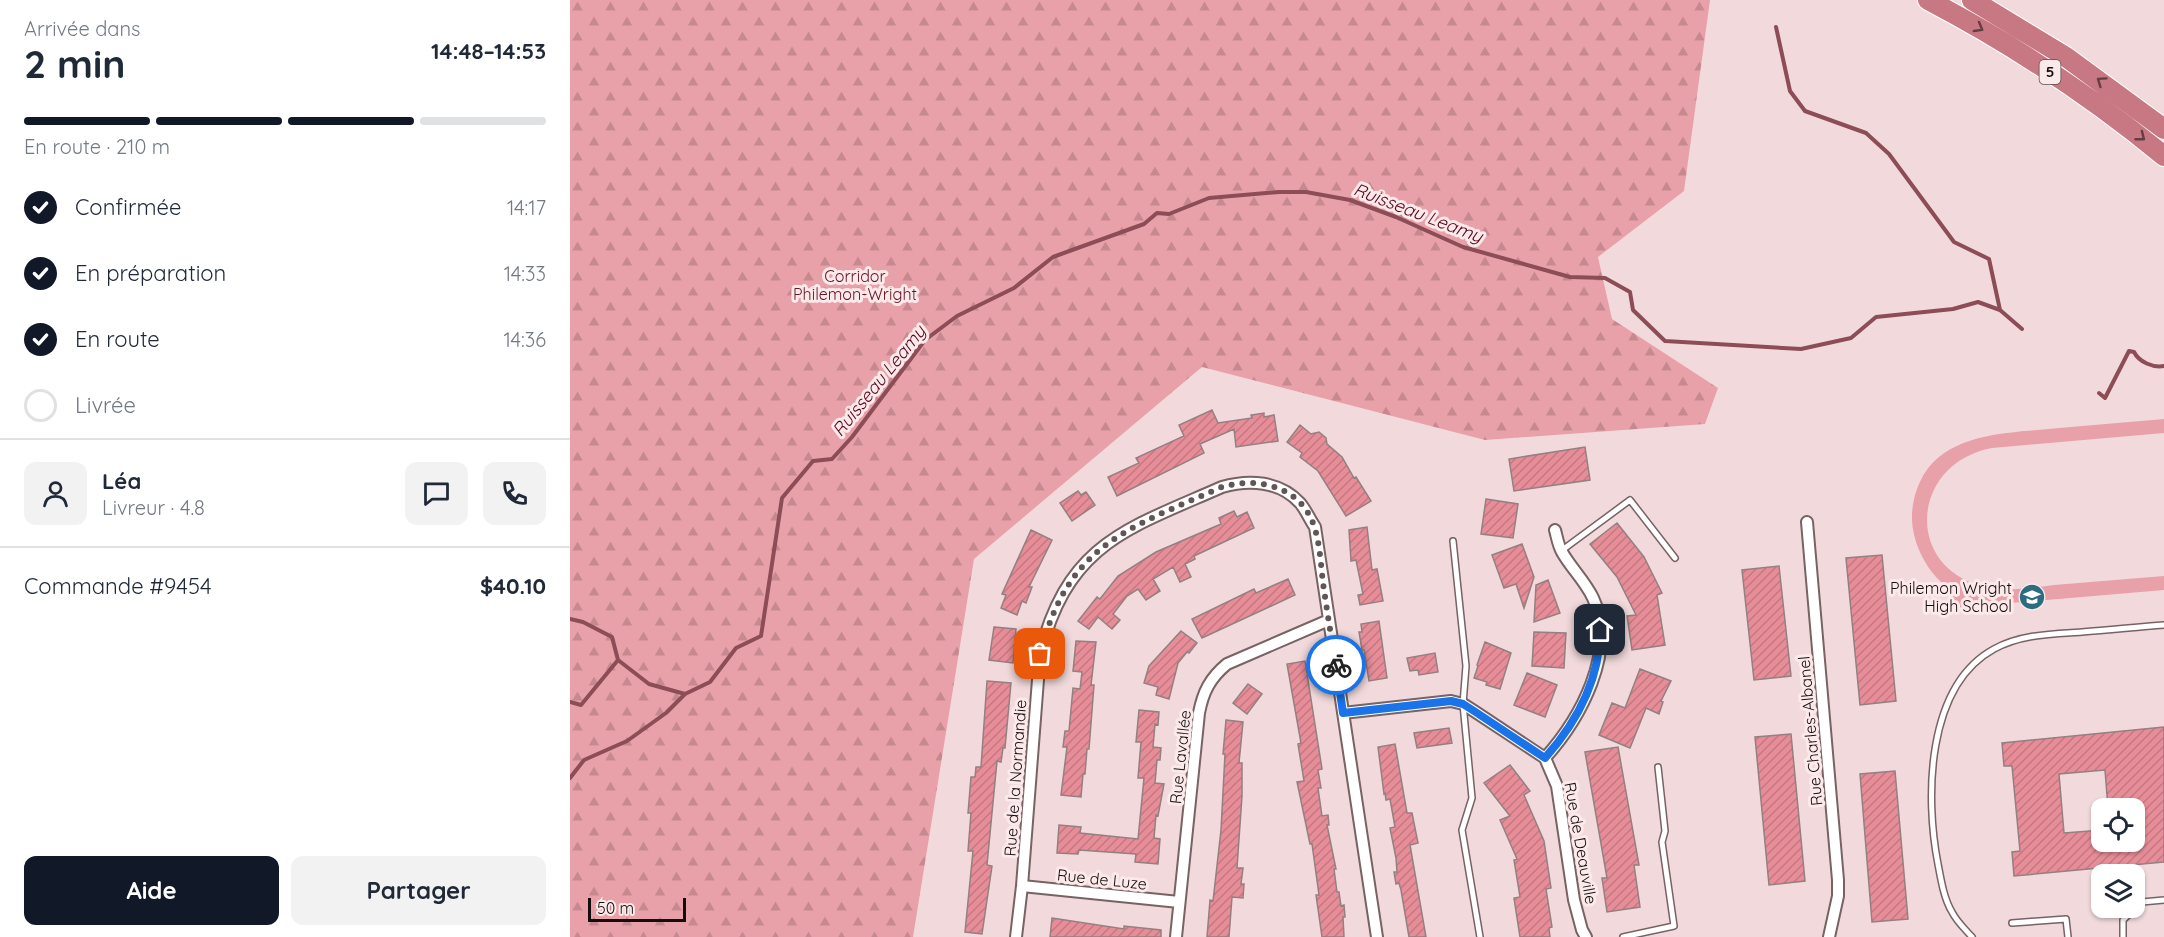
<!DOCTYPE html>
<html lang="fr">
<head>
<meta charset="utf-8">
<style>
  :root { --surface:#fff; --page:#f2f2f3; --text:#1f2937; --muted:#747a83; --line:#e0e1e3; --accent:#111827 }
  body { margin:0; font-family:Quicksand,sans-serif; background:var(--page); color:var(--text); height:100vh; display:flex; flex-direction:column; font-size:22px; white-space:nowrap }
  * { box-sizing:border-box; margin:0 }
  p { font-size:20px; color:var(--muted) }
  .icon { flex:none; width:33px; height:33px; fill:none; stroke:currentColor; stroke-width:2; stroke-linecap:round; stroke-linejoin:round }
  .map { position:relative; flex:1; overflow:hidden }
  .sheet { display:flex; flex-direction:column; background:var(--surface); width:570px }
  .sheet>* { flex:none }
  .fabs { position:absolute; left:1521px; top:798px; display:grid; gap:12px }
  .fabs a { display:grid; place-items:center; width:54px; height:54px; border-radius:12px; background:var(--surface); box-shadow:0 2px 4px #0004; font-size:30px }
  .scale { position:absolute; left:18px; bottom:15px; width:98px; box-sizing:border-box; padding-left:6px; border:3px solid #140d0d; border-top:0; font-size:16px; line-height:21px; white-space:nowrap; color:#140d0d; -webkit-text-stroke:4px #fce9ea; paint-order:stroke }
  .pin { position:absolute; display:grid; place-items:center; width:51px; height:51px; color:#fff; margin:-26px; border-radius:12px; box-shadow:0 3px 9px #0006 }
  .courier { position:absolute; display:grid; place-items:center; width:60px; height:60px; margin:-30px; border:4px solid #1a73e8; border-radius:50%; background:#fff; color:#222; box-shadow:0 2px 8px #0007 }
  .overview em { font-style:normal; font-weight:800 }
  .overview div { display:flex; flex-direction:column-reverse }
  .overview { display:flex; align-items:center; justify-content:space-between; height:102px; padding:0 24px }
  h1 { font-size:39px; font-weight:800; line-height:45px }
  .bar { display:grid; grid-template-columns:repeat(4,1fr); gap:9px 6px; align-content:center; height:72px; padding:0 24px }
  .bar i { height:8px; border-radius:4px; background:var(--line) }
  .bar .on { background:var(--accent) }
  .bar p { grid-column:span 4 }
  .line { display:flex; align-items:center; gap:15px; padding:0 24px; border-top:2px solid var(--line) }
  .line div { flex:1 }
  .round { display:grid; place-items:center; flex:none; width:63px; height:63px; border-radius:12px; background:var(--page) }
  ol { padding:0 24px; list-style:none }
  li { display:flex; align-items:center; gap:18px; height:66px }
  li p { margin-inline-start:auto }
  li .icon { padding:6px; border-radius:50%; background:var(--accent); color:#fff; stroke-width:4 }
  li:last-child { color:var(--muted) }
  li i { width:33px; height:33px; border:3px solid var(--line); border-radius:50% }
  .action { display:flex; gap:12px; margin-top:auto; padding:12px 24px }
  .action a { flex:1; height:69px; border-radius:12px; background:var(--accent); color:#fff; font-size:24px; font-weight:800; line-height:69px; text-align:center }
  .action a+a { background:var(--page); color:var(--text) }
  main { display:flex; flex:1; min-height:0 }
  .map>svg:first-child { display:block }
  .grass { fill:#e9a1a9 }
  .forest { fill:url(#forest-firs) }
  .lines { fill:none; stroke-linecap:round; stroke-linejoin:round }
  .stream { stroke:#8c4d56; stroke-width:4 }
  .building { fill:url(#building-hatch); stroke:#947f81; stroke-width:1.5; fill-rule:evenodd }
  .service-casing { stroke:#776364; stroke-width:8 }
  .minor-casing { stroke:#776364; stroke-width:14 }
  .motorway-casing { stroke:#fff; stroke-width:22 }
  .service { stroke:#fff; stroke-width:5 }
  .minor { stroke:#fff; stroke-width:10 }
  .motorway { stroke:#c87882; stroke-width:20 }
  .oneway { stroke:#653d42 }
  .done { stroke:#625555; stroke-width:6; stroke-dasharray:0 10.8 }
  .route { stroke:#1a73e8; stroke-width:8 }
  .labels { text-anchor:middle; stroke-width:6; stroke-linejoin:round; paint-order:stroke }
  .shield { fill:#fce9ea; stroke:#5a4f4f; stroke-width:1.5 }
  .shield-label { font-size:15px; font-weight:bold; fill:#140d0d }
  .park-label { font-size:16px; fill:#641528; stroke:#fce9ea }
  .poi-label { font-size:16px; fill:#140d0d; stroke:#fce9ea; text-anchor:end }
  .street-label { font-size:16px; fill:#140d0d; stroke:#fce9ea }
  .water-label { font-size:18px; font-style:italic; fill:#55041c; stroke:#fce9ea }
</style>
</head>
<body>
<main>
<section class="sheet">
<div class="overview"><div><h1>2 min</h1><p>Arrivée dans</p></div><em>14:48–14:53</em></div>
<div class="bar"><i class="on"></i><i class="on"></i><i class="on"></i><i></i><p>En route · 210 m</p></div>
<ol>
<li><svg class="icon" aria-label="check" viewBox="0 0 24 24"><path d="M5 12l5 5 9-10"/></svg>Confirmée<p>14:17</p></li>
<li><svg class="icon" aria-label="check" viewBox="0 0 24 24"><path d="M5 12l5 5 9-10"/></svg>En préparation<p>14:33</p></li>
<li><svg class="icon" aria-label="check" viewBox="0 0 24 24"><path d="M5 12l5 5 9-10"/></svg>En route<p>14:36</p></li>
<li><i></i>Livrée</li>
</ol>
<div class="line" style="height:108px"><a class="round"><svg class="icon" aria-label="person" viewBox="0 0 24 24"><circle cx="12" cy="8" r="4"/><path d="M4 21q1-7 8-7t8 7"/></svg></a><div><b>Léa</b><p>Livreur · 4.8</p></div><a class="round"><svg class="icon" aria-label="chat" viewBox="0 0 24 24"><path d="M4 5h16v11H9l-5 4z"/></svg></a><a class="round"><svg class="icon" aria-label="phone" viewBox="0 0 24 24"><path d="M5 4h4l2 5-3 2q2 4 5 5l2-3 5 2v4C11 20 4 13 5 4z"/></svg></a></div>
<div class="line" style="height:78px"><div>Commande #9454</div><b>$40.10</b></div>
<div class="action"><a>Aide</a><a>Partager</a></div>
</section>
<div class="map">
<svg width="1594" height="937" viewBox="0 0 1594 937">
  <defs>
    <pattern id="forest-firs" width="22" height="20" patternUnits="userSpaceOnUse" patternTransform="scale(1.5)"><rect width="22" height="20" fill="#e9a1a9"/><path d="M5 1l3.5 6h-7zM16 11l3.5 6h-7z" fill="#c78990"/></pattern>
    <pattern id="building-hatch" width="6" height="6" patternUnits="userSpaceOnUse" patternTransform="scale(1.5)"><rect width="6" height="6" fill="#e68d98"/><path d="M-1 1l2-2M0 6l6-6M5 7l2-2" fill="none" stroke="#c47882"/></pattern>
  </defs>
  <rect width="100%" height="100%" fill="#f2dadc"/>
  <path class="grass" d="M1594,419V433L1422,448C1342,463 1333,564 1411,586C1434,593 1460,588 1484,585C1521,582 1557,579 1594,576V590L1382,608V596L1387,594C1382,590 1375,586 1369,580C1351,562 1338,531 1343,505C1356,431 1431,434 1489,428C1524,425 1559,422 1594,419Z"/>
  <path class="forest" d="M0,0H1140L1114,191L1028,257L1042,319L1148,388L1135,424L915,440L632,367L404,559L343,937H0Z"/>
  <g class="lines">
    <path class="stream" d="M1206,27L1220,91L1235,111L1296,133L1319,154L1384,242L1419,259L1430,310
      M1529,393L1535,398L1559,351L1564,352C1569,362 1583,368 1594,366
      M0,619L13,622L42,637L48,660
      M0,702L11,705L48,660L79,684L115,694L140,682L166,648L191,636L212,498L243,461L262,459L282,437L355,340L387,316L444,288L483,257L574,224L587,213L599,214L639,198L709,192H736L780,200L826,217L893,247L1000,277L1035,278L1060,292L1063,310L1095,341L1231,349L1281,338L1306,317L1383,309L1408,302L1430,310L1452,329
      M0,778L14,760L57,741L96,713L115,694"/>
  </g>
  <path class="building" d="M642,410L648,423L682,418L681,415L694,413V417L704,415L708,441L666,447L664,429L630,444L634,453L547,496L538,477L569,463L566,458L614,436L609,425Z
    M730,425L741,434L749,432L756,438L757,444L772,457L784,478L786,477L801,501L776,516L748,471L730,457L732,453L717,442Z
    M1015,447L1020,480L944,491L939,459Z
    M508,491L511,495L516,492L525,505L502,521L490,503Z
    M916,499L948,504L943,538L911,534Z
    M664,511L667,517L677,512L684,528L624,556L625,559L615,564L621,577L610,582L603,567L583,579L590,591L576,600L568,589L557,596L543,614L550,620L542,629L528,617L519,629L508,621L527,597L530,599L548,576L586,552L651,524L649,518Z
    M1047,523L1074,557L1092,593L1087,595L1095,645L1062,650L1057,616L1066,615L1047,577L1020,544Z
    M797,527L802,570L807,569L813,601L790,605L788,595L793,594L786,560L781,561L779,530Z
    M461,530L482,540L459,587H462L456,603L452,601L447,615L431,608L436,595L432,594Z
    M952,544L964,577L954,608L946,584L934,588L922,555Z
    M1312,555L1326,701L1290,705L1276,558Z
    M1209,566L1221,676L1184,680L1172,570Z
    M718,579L725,595L632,638L622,619L684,589L686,593Z
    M978,580L990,613L964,622L966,585Z
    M809,621L817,678L799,681L794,650H792L789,632H792L791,624Z
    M424,627L446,629L443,663L419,660Z
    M611,631L627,643L619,653L617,652L608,663L599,699L586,695L588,687L574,683L579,666Z
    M964,632L996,633L994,668L962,666Z
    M506,641L526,642L521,685H524L519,749H517L515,774H513L511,797L491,795L497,747H493L495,731H499L503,688L510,689L512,672L503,671Z
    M915,642L941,653L930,689L916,685L917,682L904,678L908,666L907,665Z
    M865,653L868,672L849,675L848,670L840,671L837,658Z
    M735,661L752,769L748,770L751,788H748L752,816L758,815L759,825H757L766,869H764L767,892H769L771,906L774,905L775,917H773L774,937H752L746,895H749L742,844H740L727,782L734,781L728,744L731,743L717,664Z
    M1070,669L1101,681L1091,701L1093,702L1089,714L1076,708L1060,748L1029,735L1042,703L1055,708Z
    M957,673L987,685L975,717L944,705Z
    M417,681L441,683L435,748H433L431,762L427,761L417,865L422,866L412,934L395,932L403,851H398L401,813H398L401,777H405L406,767H411Z
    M678,684L692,694L677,714L663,703Z
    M569,710L589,712L588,725L585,724L583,747L591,748L590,760H587L585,783L594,784L588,816L586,815L584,838L590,839L588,864L565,862L566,854L509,850L508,854L487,853L489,825L511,827L510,833L568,839L574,778H568L571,742H566Z
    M656,720L673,722L669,763H672V796L667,868H673L671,884H674L673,898L662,897L659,937H637L640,900L643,901L651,830L655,754H653Z
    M1594,727V862L1444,876L1442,852L1450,851L1442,766H1434L1432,743ZM1535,770L1538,808H1564V842H1532V830L1494,833L1489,774Z
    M879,728L882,743L847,748L844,733Z
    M1221,734L1235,881L1199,885L1185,737Z
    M825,744L837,813H842L848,843L840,845L856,937H839L831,890L829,883L826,884L824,872H827L826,858L820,828L825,827L820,799L816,800L815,793L814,794L808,747Z
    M1048,747L1069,865H1064L1070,907L1037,912L1032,878H1037L1015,752Z
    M940,765L960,791L954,795L974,841L981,888L976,889L982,927L979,928L980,937H950L944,898L950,897L944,860L947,859L930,820L940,816L914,783Z
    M1325,771L1338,919L1302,922L1290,774Z
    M482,918L554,929V926L591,930V937H480Z"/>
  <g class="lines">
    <g class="service-casing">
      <path id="service" d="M883,541L896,666L893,704L902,798L892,830L910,937
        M991,551L1060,500L1105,558
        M1442,923L1496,919L1498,937
        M1053,937L1104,926L1092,842L1095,831L1088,767
        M1402,937C1395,929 1387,922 1382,912C1374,899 1371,880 1368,864C1355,798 1356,686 1424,649C1451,634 1483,634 1512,632C1540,630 1567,627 1594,625
        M1553,937V920L1572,902L1594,900"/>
    </g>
    <g class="minor-casing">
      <path id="minor" d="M1237,522L1268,880V896L1259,937
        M773,713L881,701L893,704L904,711L975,758L987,786L1004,900L1012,930L1016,937
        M975,758C1010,719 1048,651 1023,598C1015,581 1001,568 992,552C988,545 987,537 985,530
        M452,886L609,902
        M446,937L452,886L470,654C498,543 557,529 652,487C679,479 710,481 730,503C736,510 740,520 745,527L807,937
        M606,937L629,713C633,692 640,678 657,664L759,620"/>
    </g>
    <g class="motorway-casing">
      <path id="motorway" d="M1358,0C1442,44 1521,96 1594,156
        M1402,0L1496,57L1594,129"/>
    </g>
    <use href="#service" class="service"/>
    <use href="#minor" class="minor"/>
    <use href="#motorway" class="motorway"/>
  </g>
  <defs><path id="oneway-chevron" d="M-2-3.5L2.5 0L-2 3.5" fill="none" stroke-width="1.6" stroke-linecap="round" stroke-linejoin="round" transform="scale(1.5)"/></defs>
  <g class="oneway">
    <use href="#oneway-chevron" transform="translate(1409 28) rotate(30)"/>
    <use href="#oneway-chevron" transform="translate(1531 81) rotate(-145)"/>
    <use href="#oneway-chevron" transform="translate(1571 137) rotate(38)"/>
  </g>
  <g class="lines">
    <path class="done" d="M470,654C498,544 557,529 652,487C689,476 733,487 745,529C750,546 751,566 753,583C757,610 761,637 766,665"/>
    <path class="route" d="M766,665L773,713L881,701L893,704L904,711L975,758C1007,722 1030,679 1030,630"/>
  </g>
  <defs>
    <g id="school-disc" transform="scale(1.35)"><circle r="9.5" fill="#2c6c80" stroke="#fce9ea"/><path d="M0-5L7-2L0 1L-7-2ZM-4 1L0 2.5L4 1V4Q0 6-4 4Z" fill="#fff"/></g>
  </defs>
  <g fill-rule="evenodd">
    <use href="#school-disc" x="1462" y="597"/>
  </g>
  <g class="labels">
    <rect class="shield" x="1469.5" y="60" width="21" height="24" rx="4.5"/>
    <g class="shield-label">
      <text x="1480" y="77">5</text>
    </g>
    <g class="park-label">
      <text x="285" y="282">Corridor<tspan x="285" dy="18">Philemon-Wright</tspan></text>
    </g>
    <g class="poi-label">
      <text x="1442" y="594">Philemon Wright<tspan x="1442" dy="18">High School</tspan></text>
    </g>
    <g class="street-label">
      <text transform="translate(1240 731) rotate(-95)" y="6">Rue Charles-Albanel</text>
      <text transform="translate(610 757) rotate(-84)" y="6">Rue Lavallée</text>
      <text transform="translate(445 778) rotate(-86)" y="6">Rue de la Normandie</text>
      <text transform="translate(1011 843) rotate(80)" y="6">Rue de Deauville</text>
      <text transform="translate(532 879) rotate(6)" y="6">Rue de Luze</text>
    </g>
    <g class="water-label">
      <text transform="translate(848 213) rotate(21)" y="6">Ruisseau Leamy</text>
      <text transform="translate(309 381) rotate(-51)" y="6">Ruisseau Leamy</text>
    </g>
  </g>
</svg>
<div class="fabs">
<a><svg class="icon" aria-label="locate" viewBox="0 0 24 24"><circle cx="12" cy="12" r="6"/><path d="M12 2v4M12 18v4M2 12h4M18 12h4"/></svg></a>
<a><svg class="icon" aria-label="layers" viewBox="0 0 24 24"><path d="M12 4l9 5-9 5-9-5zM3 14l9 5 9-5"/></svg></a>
</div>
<div class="scale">50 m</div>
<div class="pin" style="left:470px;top:654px;background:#ea580c"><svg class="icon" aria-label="bag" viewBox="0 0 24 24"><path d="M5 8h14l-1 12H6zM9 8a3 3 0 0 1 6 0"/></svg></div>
<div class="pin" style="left:1030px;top:630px;background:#1f2937"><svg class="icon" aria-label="home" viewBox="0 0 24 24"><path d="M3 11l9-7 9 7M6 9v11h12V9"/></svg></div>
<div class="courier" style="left:766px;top:665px"><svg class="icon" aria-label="bike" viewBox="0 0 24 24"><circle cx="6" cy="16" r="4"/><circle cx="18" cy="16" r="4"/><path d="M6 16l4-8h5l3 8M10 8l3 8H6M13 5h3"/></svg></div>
</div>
</main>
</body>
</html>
